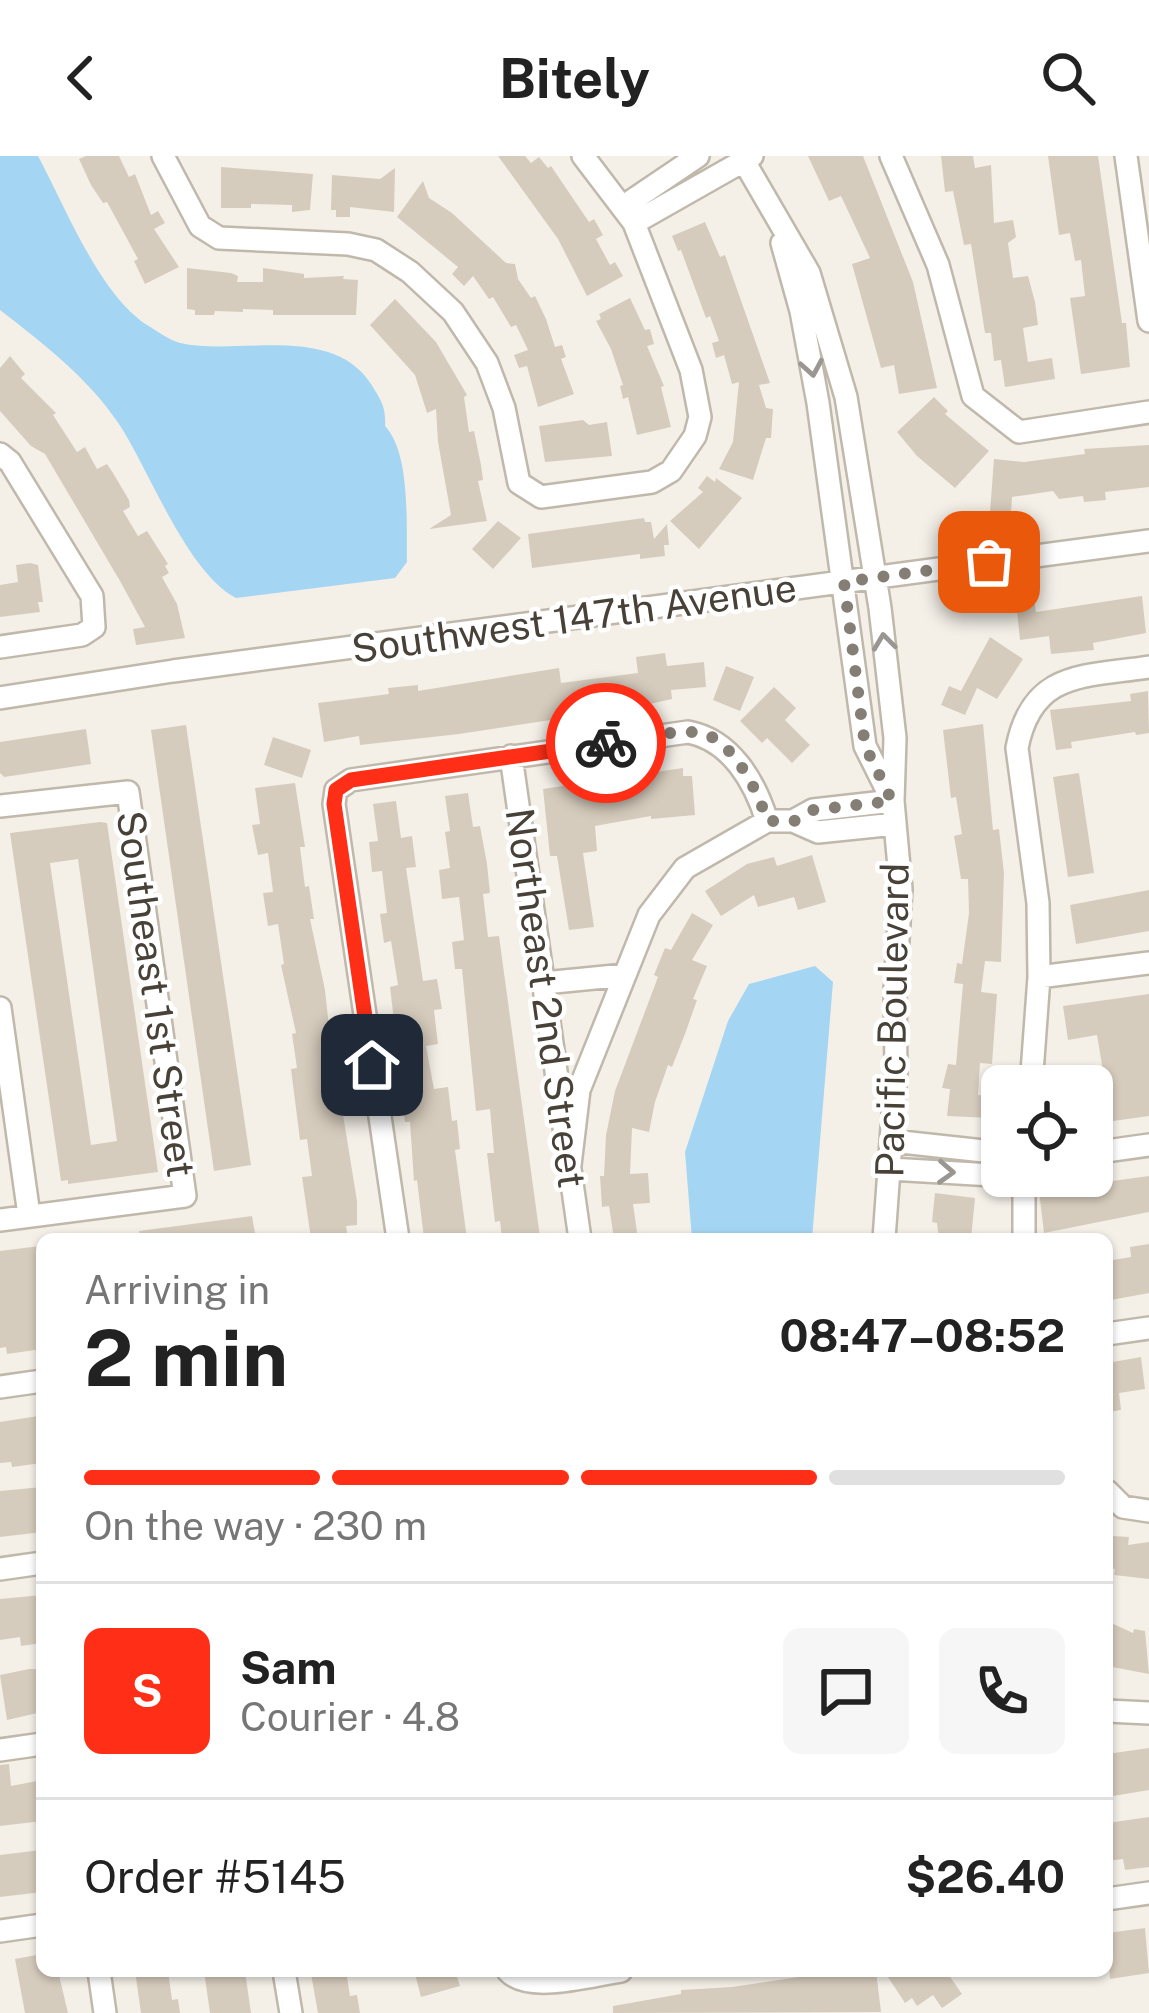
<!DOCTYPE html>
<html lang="en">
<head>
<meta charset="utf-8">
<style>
  :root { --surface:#fff; --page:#f6f6f6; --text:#222; --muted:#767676; --line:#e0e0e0; --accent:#fe2f16 }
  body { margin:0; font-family:"Public Sans",sans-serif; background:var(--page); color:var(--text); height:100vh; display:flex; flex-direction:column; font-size:45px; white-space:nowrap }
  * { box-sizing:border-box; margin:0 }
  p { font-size:39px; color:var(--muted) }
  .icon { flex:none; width:66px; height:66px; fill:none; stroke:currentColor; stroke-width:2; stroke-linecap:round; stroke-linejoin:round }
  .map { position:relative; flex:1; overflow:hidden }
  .panel { position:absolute; left:36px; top:1077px; width:1077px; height:744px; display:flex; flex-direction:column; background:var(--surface); border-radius:18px; box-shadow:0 3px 9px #0004 }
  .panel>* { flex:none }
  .fabs { position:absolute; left:981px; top:909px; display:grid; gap:24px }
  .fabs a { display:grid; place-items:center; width:132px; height:132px; border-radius:18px; background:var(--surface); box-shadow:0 3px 9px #0004; font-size:60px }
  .pin { position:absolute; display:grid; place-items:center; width:102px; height:102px; color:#fff; margin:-51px; border-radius:24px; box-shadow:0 6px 18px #0006 }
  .courier { position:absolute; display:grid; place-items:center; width:120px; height:120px; margin:-60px; border:9px solid #fe2f16; border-radius:50%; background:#fff; color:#222; box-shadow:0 3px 15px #0007 }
  .head em { font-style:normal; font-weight:700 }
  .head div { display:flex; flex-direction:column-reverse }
  .head { display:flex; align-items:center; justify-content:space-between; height:204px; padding:0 48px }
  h1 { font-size:78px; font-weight:700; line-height:90px }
  .bar { display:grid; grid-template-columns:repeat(4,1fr); gap:18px 12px; align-content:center; height:144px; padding:0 48px }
  .bar i { height:15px; border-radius:9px; background:var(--line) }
  .bar .active { background:var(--accent) }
  .bar p { grid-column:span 4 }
  .line { display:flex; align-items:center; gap:30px; padding:0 48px; border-top:3px solid var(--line) }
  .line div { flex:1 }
  .round { display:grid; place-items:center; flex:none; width:126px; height:126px; border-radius:18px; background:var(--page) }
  header { display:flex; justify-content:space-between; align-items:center; height:156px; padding:0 48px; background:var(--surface); font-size:54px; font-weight:700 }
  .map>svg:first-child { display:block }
  .water { fill:#a4d5f2 }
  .building { fill:#d6ccbd; fill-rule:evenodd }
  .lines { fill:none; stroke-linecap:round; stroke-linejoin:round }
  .minor-casing { stroke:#c0b8ab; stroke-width:26 }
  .minor { stroke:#fff; stroke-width:21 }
  .oneway { stroke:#9a9691 }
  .done { stroke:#847e75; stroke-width:12; stroke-dasharray:0 21.6 }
  .route { stroke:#fe2f16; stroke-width:15 }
  .labels { text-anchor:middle; stroke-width:9; stroke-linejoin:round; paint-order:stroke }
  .street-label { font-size:39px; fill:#484137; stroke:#fff }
</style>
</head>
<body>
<header><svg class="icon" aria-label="back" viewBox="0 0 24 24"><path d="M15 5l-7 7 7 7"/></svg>Bitely<svg class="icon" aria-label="search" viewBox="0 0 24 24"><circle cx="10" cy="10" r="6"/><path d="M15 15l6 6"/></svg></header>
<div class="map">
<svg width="1149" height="1857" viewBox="0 0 1149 1857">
  <rect width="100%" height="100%" fill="#f4f0e8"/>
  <path class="water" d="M0,0H38C65,50 99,138 147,169C157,175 169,184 180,187C238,200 331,167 371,228C381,244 386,251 385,270C411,298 406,368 407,406L395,422L236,442C186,415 151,317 119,268C89,223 43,187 0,154Z
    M815,810L833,826L812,1083H692L685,996L728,865L749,828Z"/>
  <path class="building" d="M86,0H119L129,21L135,18L151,59L158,55L165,67L154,73L179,111L145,128L134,105L138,103L107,46L103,47L91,29L79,3Z
    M498,0H525L531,7L539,1L548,12L551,10L589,66L594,63L603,79L596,83L610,109L615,106L623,120L587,140L558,83Z
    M808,0H863L913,126L937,232L899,238L894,209L881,212L852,108L870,102L841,40L829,45Z
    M941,0H973L975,12L991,9L994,67L1013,64L1016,81L1008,87L1013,122L1028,120L1035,146L1038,169L1023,172L1028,206L1052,202L1055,223L1005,231L1001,204L994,205L991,177H985L971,88L964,89L953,35L945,36Z
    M1048,0H1098L1122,167H1126L1130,211L1081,218L1070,142L1085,140L1081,104L1075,105L1070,77L1059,79Z
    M221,11L313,18L310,54L292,56V49L251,48V52H221Z
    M395,12L394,56L350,51V61H336V54H331L332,19L380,23Z
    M423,25L429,42L452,57L506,107L515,108L518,123L531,142L535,140L546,163L555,191L562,189L566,201L561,203L574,238L538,251L527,210L519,212L514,199L528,194L516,169L511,171L493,141L489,143L473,120L464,130L452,118L458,111L397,61Z
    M705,66L720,101L725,99L770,227L759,229L766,252L773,253L771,282H766L753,324L719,313L733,286L739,226L732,228L724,199L716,202L712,187L719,185L710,160L706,162L681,94L678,95L672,80Z
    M187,112L231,117L238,120L237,126H263V112L304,118V122L344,120L343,123L358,124L356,159H273V154L243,153V156L215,155L214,159H195V154L187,153Z
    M630,142L645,174L650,173L654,188L647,190L664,230L661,231L671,271L637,279L628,241L623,243L620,230L623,229L611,193L596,165L601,163L599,158Z
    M395,143L436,186L467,239L464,241L469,276L474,275L481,309L483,324L478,325L487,365L429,373L451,359L438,286L436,253L427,257L415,219L370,169Z
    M10,200L25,218L21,222L56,257L53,259L77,296L85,291L97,313L107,308L113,317L129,344L130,351L123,355L138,380L147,375L168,408L165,410L169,417L162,421L177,448L185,482L136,489L133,473L145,471L120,425L45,298L31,290L0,255V212Z
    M934,241L948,255L945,258L989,295L955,332L917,300L897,276Z
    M583,264L589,269L607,266L612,300L545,306L539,270Z
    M1149,289V331L1105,336L1106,344L1084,346L1083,340L1059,343L1053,335L1012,341L1011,357L990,356L994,303L1024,306L1085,298L1084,293Z
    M707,320L715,326L716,322L742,342L699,393L670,365L703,336L698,332Z
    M644,362L645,366H651L654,383L667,368L669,389H664L665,400L640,403V398L532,412L528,378Z
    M498,365L521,382L493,413L472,393Z
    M30,407L38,409L43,446H38L40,456L0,461V429L18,426L16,409Z
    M1142,440L1146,477L1093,487L1094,494L1051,498L1049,480L1020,484L1016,445L1034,443L1036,456Z
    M990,481L1023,503L997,543L977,532L965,559L941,549L949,530L961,535Z
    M665,497L667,510L704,506L706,531L671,534L672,543L636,551L459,578L360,589L359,580L324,586L318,547L389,538L388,532L418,529V535L559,512L561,527L638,517L636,501Z
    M726,510L754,521L740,555L713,544Z
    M774,531L796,552L785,564L810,589L792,607L767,582L762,587L740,565Z
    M1148,535L1149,577L1136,579L1135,576L1071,586L1072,592L1056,594L1050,554L1131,545L1130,538Z
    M983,568L993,674L999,673L1004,717L1001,806L985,805L981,836L997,838L992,908L980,907L978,939L992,940L990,962L947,960L950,933L942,932L948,908L956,909L963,828L954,827L957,807L962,808L969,757L968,723H961L957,698L954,680L962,678L956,641L951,642L943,574Z
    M186,569L251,1009L214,1015L151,574Z
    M86,573L91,608L4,621L0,617V586Z
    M273,581L311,594L302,622L264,609Z
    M683,612V620H692L695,659L651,663V660L595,670L597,695L583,697L594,771L569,774L557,700H550L543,633Z
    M1079,617L1094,717L1068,721L1053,621Z
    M295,627L305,691H300L305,731L309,730L314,763H310L325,834L333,907L338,925L343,924L345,939L340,940L357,1045V1069L346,1070L348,1083H311L302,1021L312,1020L307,983L300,984L291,913L297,912L292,878L296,877L281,809L284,808L278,768L268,770L263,737L273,736L268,697L258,699L252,669L260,668L255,632Z
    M468,637L473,671L480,670L487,708L490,737L483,738L488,781L499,780L540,1081L502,1083L500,1065L495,1066L487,997H494L490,953L476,955L462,813H455L452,786L464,784L459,741L442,743L439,714L450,712L445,676L450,675L445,640Z
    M396,645L401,682L412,680L416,711L406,712L423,825L437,823L442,853L434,854L438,888L426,890L434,933L448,931L452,965L457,964L460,993L455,994L467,1083H424L417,1024L414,1025L410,966H405L401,938L409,936L400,882H396L390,831L398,829L391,785L384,787L380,758L387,757L382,715L372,716L369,686L378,685L373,648Z
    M100,666L107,667L158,1016L68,1028V1024L61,1025L10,677ZM78,703L117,985L91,989L50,707Z
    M812,699L826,746L798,754L794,741L758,751L754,739L721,760L705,735L747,708L774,701L777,710Z
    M1149,734V775L1076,788L1070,749Z
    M692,757L713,769L692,804L707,810L693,843L697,844L685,878L672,911L668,909L655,946L649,976L632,972L630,1018L648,1017L650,1047L633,1048L638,1083H614L609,1050L602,1051L600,1020H604L606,979L615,935L658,821L654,819L665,792L671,794Z
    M1149,838V960L1092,968V923L1104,921L1097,879L1068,884L1063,850Z
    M1149,1020V1056L1044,1077L1039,1035Z
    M935,1037L975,1042L971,1083H939L937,1067L932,1066Z
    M252,1060L256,1083H140L139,1075Z
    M1149,1088V1137L1111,1144L1107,1105L1131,1101L1130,1091Z
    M40,1090L42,1193L7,1198L6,1191L0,1192V1095Z
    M1141,1201L1145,1233L1119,1237L1121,1254L1107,1256V1207Z
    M38,1260L42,1307L12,1311L11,1306L0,1307V1266Z
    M42,1331V1376L0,1381V1335Z
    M1113,1380L1129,1381L1128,1389L1149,1386V1423L1114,1419L1115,1413L1107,1412L1108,1385H1113Z
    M42,1439V1487L21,1490L20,1481L0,1484V1443Z
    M1107,1465L1133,1477L1134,1473L1145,1475L1149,1518L1107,1510Z
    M29,1513H42V1556L7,1564L0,1519Z
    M1149,1592V1634L1107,1641V1598Z
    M9,1608L11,1630L42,1624V1665L0,1670V1609Z
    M1149,1661V1711L1125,1714L1123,1703L1107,1705V1667Z
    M41,1694L42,1736L0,1741V1699Z
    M1145,1772L1149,1817L1110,1823L1107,1777Z
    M42,1798V1815H58L68,1857H25L15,1803Z
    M135,1815H168L172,1844L178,1843L180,1857H141Z
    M204,1815H245L251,1857H210Z
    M319,1815H346L350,1840L357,1839L360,1857H318L311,1818Z
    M426,1815H455L460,1830L421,1841L415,1818Z
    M839,1815H876L881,1856L613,1857V1850L681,1838V1834L732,1831Z
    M884,1815H946L962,1838L942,1852L933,1839L917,1850L912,1842L905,1847Z"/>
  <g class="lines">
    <g class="minor-casing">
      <path id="minor" d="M163,0L200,70L219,82L348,88L376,94L410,116L453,156L487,207L504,252L519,327L541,341L652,326L671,315L695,280L700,261L691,214L634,67L583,0
        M741,0L809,117L846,241L880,452L895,582L893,645L901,733L895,834L896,916L884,1083
        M891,0L938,109L973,240L1019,276L1149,256
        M1126,0L1149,165
        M624,50L698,0
        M634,67L752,0
        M782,87L801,155L818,247L865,590L891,642
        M0,298L10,306L92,440L94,471L82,479L0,491
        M0,542L173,515L1149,385
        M511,600L580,1083
        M0,650L128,636L185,1040L0,1064
        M793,665L813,654L893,645
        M1039,821L1149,807
        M544,827L625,819
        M0,852L29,1059
        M1031,930L1039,821L1038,747L1017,592C1032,514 1085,521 1149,511
        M892,985L1002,997
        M1092,997L1149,989
        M570,1009L579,934L649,759L685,712L767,665H793L818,676L895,668
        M890,1013L992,1019L1002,1015
        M1024,1020V1083
        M398,1083L334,648L336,634L351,624L688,576C731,584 755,626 767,665
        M1107,1178L1149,1172
        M0,1231L42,1225
        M1107,1335L1123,1351L1149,1355
        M0,1413L42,1407
        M1107,1555L1149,1557
        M0,1594L42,1588
        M1107,1743L1149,1737
        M0,1775L42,1769
        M99,1815L105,1857
        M284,1815L291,1857
        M508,1815C528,1838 592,1819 621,1815"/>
    </g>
    <use href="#minor" class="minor"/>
  </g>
  <defs><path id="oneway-chevron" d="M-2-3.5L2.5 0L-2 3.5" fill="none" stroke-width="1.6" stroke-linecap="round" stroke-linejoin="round" transform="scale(3)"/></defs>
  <g class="oneway">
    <use href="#oneway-chevron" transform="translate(812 212) rotate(80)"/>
    <use href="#oneway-chevron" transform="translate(884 486) rotate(-97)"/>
    <use href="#oneway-chevron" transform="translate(946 1016) rotate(3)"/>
  </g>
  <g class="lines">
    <path class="done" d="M606,587C631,584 689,569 710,580C737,594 759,637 767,665H794L813,654L892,645L865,590L844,426L989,406"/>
    <path class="route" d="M372,909L334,648L336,634L351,624L606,587"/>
  </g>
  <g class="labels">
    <g class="street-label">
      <text transform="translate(574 462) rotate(-8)" y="14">Southwest 147th Avenue</text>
      <text transform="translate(156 838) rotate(82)" y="14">Southeast 1st Street</text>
      <text transform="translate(546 842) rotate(82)" y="14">Northeast 2nd Street</text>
      <text transform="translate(892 864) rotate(-89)" y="14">Pacific Boulevard</text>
    </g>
  </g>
</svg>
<div class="fabs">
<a><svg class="icon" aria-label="locate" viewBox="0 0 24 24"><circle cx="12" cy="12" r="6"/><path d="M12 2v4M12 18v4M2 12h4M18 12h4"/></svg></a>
</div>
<div class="pin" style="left:989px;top:406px;background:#ea580c"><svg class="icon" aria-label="bag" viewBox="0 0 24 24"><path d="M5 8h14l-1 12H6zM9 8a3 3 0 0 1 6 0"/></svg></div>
<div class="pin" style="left:372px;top:909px;background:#1f2937"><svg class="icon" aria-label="home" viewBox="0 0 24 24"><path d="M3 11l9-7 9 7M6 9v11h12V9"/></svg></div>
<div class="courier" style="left:606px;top:587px"><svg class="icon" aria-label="bike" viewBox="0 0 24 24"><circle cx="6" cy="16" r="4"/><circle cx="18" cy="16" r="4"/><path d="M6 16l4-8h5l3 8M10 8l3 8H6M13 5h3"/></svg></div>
<section class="panel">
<div class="head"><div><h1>2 min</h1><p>Arriving in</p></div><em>08:47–08:52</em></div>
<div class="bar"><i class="active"></i><i class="active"></i><i class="active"></i><i></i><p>On the way · 230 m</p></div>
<div class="line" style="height:216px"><b class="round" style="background:var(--accent);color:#fff">S</b><div><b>Sam</b><p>Courier · 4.8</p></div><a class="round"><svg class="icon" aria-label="chat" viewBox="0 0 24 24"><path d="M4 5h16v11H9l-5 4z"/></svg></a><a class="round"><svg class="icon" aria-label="phone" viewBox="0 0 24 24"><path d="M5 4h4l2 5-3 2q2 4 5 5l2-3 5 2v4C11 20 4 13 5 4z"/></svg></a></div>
<div class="line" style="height:156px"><div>Order #5145</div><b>$26.40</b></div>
</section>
</div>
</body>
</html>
